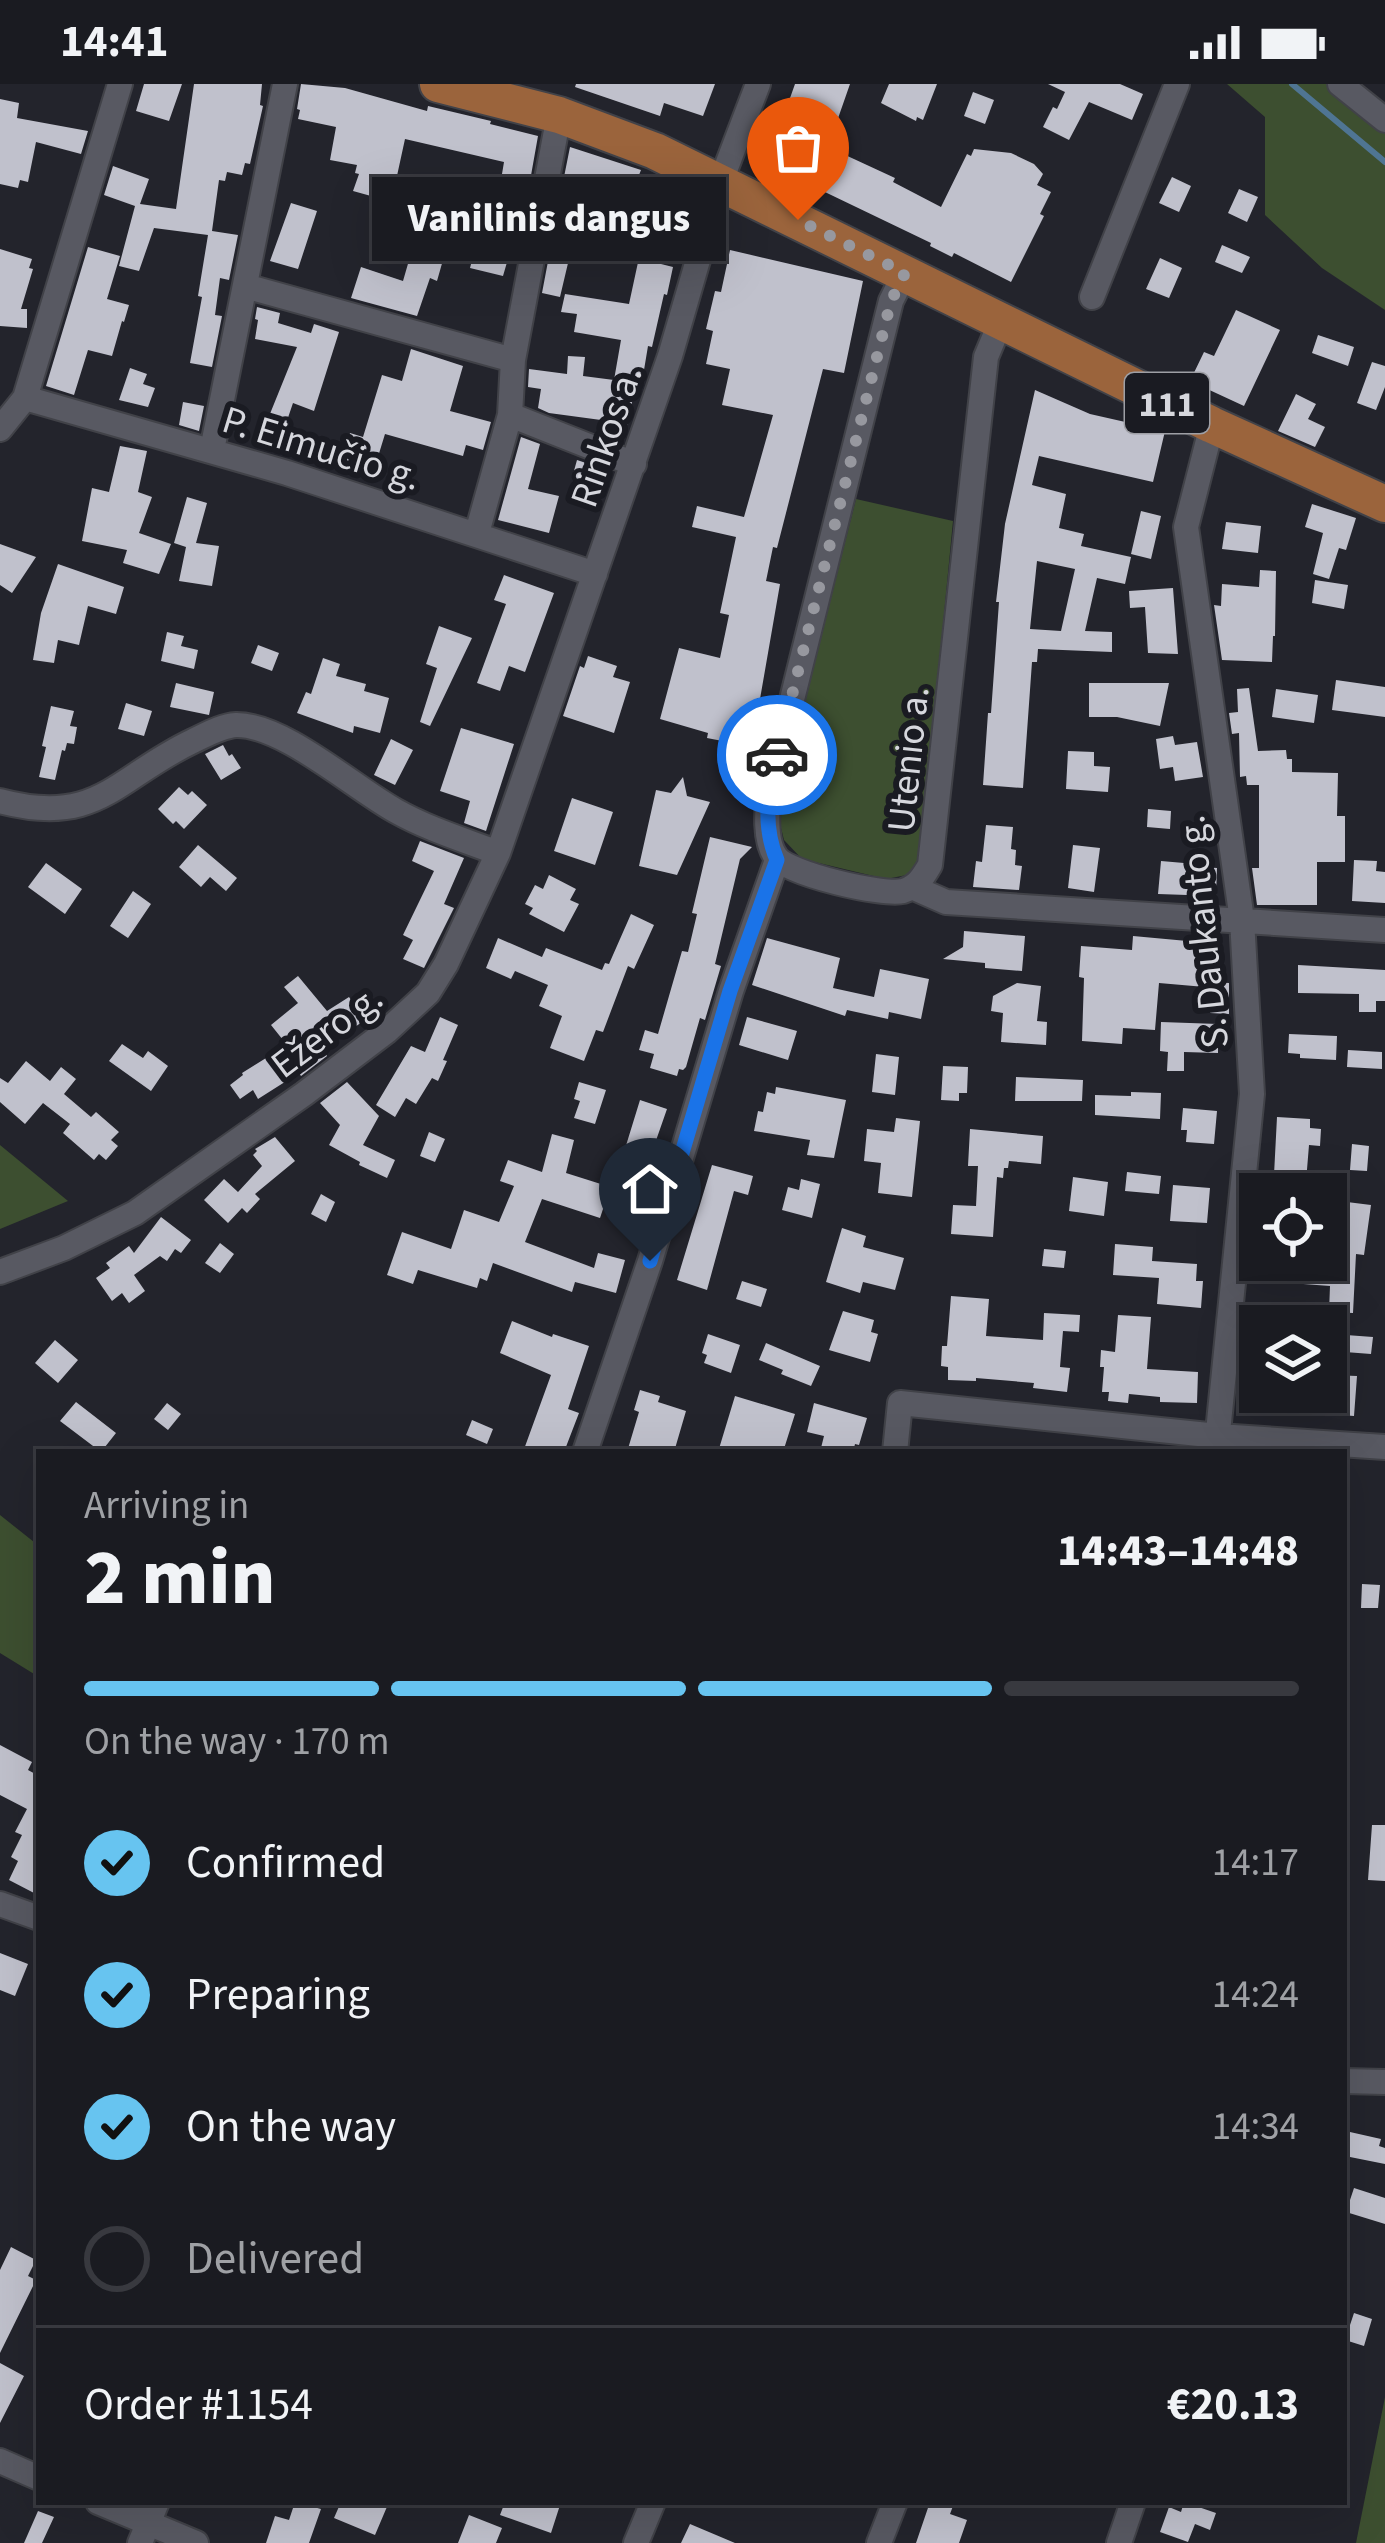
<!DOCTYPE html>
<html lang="en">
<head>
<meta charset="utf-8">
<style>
  :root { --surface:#1a1b21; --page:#27282e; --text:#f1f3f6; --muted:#9fa1a5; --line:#38393f; --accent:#67c4f0 }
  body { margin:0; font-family:"Source Sans 3",sans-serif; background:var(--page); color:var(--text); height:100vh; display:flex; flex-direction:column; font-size:45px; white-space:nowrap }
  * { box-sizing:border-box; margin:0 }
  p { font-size:39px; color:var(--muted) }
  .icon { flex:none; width:66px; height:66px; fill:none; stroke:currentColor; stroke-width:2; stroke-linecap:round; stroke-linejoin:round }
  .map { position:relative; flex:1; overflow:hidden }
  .panel { position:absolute; left:36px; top:1365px; width:1311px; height:1056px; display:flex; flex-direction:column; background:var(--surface); border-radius:0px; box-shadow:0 12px 48px #0002,0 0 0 3px var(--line) }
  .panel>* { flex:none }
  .tools { position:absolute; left:1239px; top:1089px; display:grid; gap:24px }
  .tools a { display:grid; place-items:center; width:108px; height:108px; border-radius:0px; background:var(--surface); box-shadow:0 12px 48px #0002,0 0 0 3px var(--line); font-size:60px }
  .pin { position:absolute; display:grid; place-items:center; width:102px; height:102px; color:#fff; margin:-123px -51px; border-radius:50% 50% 50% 0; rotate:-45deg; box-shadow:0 0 12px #0007 }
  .pin .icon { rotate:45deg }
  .courier { position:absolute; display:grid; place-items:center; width:120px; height:120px; margin:-60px; border:9px solid #1a73e8; border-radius:50%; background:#fff; color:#222; box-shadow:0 3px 15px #0007 }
  .bubble { position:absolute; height:84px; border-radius:0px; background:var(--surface); box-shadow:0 12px 48px #0002,0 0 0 3px var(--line); font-size:39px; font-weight:800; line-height:84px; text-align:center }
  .headline em { font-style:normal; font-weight:800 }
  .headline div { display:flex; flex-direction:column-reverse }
  .headline { display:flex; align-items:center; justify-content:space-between; height:204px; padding:0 48px }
  h1 { font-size:78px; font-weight:800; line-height:90px }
  .bar { display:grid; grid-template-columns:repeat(4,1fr); gap:18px 12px; align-content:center; height:144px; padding:0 48px }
  .bar i { height:15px; border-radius:9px; background:var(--line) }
  .bar .selected { background:var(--accent) }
  .bar p { grid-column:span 4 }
  .line { display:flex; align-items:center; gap:30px; padding:0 48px; border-top:3px solid var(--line) }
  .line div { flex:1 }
  ol { padding:0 48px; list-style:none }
  li { display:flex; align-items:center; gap:36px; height:132px }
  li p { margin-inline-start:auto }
  li .icon { padding:12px; border-radius:50%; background:var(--accent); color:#111; stroke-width:4 }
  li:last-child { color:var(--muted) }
  li i { width:66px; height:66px; border:6px solid var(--line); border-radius:50% }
  .status { display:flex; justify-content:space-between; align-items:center; height:84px; padding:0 60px; background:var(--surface); direction:ltr }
  .status svg { height:33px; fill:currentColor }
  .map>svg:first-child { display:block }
  .green { fill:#3d4f30 }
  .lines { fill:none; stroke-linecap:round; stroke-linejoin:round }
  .stream { stroke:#4f7593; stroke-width:6 }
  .building { fill:#c0c1cc; fill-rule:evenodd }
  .minor-casing { stroke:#414248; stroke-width:28 }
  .primary-casing { stroke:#414248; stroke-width:40 }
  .minor { stroke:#585962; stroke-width:24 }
  .primary { stroke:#9b643c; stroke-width:36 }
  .done { stroke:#97989f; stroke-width:12; stroke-dasharray:0 21.6 }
  .route { stroke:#1a73e8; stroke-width:15 }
  .labels { text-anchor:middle; stroke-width:12; stroke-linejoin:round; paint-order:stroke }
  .shield { fill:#1a1b22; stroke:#9e9fa5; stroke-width:3 }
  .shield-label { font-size:36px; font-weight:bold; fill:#d6d7dd }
  .street-label { font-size:39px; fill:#d6d7dd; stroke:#1a1b22 }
</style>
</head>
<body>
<div class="status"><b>14:41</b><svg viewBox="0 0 49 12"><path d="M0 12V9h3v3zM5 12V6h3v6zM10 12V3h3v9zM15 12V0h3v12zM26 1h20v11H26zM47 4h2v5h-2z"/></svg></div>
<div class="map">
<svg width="1385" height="2459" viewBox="0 0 1385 2459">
  <rect width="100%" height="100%" fill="#23242c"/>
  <path class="green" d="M1227,0H1335L1385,37V226L1322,184L1265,131V33Z
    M856,415L953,437L921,769L912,790L886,795L802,775L784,756L779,736L785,694Z
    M0,1061L68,1117L0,1145Z
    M0,1431L39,1462V1593L0,1569Z
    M1385,2313V2459H1356Z"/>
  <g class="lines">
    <path class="stream" d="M1292,0L1385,78"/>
  </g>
  <path class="building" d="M144,0H182L169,37L136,27Z
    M194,0H262L260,21L263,22L250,80L245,79L242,91L227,88L225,97L219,96L212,147L238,151L229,196L220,194L215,231L222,232L212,283L190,279L202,213L198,212L208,151L154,144L139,187L119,182L135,122L104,111L113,82L149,95L140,120L176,125Z
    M301,0L345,4L427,27L428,22L491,37L490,40L538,52L530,97L502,90L504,78L405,55L395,101L375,97L371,112L353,107L359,90L355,89L357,81L330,76L336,43L298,35L300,26L297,25Z
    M576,0H715L703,32L664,19L660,32L575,3Z
    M795,0H850L828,63L895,94L893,98L941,123L967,70L971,72L974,65L1011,69L1034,80L1043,90L1037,101L1051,108L1040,130L1044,132L1011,198L954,169L952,173L930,162L931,159L777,85L784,65L773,62Z
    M889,0H937L923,36L917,33L916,37L881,19Z
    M1048,0H1120L1143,10L1132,36L1089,18L1069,56L1043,43L1053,23L1057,25L1065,8Z
    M973,8L994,16L985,40L964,32Z
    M0,15L19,19L17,34L88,47L81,70L36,58L28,98L20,96L18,104L0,100Z
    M570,63L641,86L639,91L671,100L696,112L687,145L671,140L661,180L673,183L667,211L664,210L652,263L648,262L644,286H641L639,300H636L626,346L622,345L619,356L598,348L601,336L549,329L538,324L541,305L528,303L529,285L567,290L568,272L585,273L583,292L614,296L621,256L574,248L577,230L561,228L565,210L629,220L640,169L573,158L560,213L542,209L557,130L594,137L604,106L564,93Z
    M1172,93L1191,102L1179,128L1159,119Z
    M410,95L467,111L460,137L402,121Z
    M1239,105L1258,113L1247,138L1228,129Z
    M291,119L317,127L298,185L270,177Z
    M481,142L508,150L503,167L510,168L503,192L470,184Z
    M414,159L445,169L437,197L430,194L417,232L351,214L361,183L403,197Z
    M1222,161L1250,173L1242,189L1215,178Z
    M88,163L120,172L107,215L129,221L124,238L122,237L112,272L88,266L74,311L46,302Z
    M0,165L32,175L29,184L33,185L21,225H27V244L0,242Z
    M730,166L863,197L844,289L823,285L777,464L773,463L766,497L780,500L760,615L757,614L748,662L707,654L708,649L660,635L679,564L720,574L729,531L720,529L736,453L692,443L697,422L744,433L773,331L722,321L730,285L706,280L713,247L706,245L715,207L721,208Z
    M1160,174L1182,184L1169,214L1146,205Z
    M257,223L280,229L278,239L311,249L314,240L339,248L314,327L293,319L278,363L259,357L297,263L255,255L258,236L255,235Z
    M1236,226L1280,246L1244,322L1190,297L1204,268L1214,272Z
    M1318,251L1354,263L1348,282L1312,269Z
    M411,265L463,282L450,327L491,338L483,366L466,361L463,372L385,350L373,389L341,380L350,349L363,353L382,291L402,297Z
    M1372,278L1385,282V303L1376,326L1357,319Z
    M130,284L147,290L143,300L155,304L148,323L119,316Z
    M1035,306L1090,330L1165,347L1153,398L1039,372L1032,401L1066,410L1059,444L1084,450L1081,462L1131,473L1125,500L1097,494L1085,547L1112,548V568L1038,565L1037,578H1032L1023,704L983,701L988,629H991L999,518H996L1005,440ZM1037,477L1075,485L1061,547L1030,545Z
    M1296,310L1316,320L1308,335L1325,343L1315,363L1278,347Z
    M183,318L204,322L199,347L179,341Z
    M521,353L540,360L528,405L559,412L549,449L498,436Z
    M120,362L147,367L138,408L152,413L139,449L171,460L159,490L123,479L127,466L82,457L92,404L109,408Z
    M577,376L595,382L591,399L572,394Z
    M187,413L207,419L196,459L219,462L212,502L179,497L186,463L174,459Z
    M1312,420L1356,434L1346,466L1339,464L1329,495L1313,490L1323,449L1305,443Z
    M1141,427L1161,432L1151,475L1131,470Z
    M1226,438L1261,442L1258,469L1222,465Z
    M0,460L36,473L12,509L0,501Z
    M58,480L124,503L116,530L88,522L79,561L58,556L54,579L33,576L41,529Z
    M1260,486L1276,487L1275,552H1273L1272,578L1222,576L1214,521L1221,522L1222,500L1259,503Z
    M504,491L554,509L525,588L509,582L500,607L477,599L506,520L494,516Z
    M1315,496L1348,501L1344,525L1312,519Z
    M1173,504L1178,570L1148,569L1145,523L1130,524L1129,507Z
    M439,542L472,554L430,642L420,638L437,584L426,580Z
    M167,548L184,552L181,562L198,566L194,585L161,577Z
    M258,561L279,569L272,587L251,579Z
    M588,572L617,582L613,593L630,598L614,649L563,632L580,582L584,584Z
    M323,574L340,580L336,592L366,600L364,607L389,614L380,649L354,642L353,649L297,629L306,608L311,610Z
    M1336,596L1385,603V633L1332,626Z
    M176,599L214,608L209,631L170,623Z
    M1089,599H1169L1160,642L1117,633H1089Z
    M1249,604L1258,667L1286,666L1287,675H1292V688L1338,689L1337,732H1345V778H1317V821H1257L1252,784H1259V701H1247L1246,692L1240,693L1239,649L1232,650L1229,629L1238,628L1237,605Z
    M1276,605L1318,611L1314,639L1272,633Z
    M126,619L152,627L144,652L118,645Z
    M51,622L74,627L70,642L77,643L74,660L67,659L65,667L62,666L55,696L39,693L46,663L42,662Z
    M461,644L514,660L486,747L464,739L470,717L440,707Z
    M1173,652L1175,661L1197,658L1203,693L1175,697L1173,683L1160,685L1156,655Z
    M391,655L413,666L395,701L374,691Z
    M223,661L229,672L232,670L241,684L221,696L205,670Z
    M1068,667L1094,668V682L1110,683L1108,708L1066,705Z
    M683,693L687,712L710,718L677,791L639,782L656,706L671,709Z
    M179,703L188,711L192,707L207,721L184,745L176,737L173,740L158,725Z
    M572,714L613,728L595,781L554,767Z
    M1148,725L1171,727L1170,745L1147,743Z
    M986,741L1013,743L1011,765L1016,766L1015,781L1022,782L1019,806L973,803L976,777L982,778Z
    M710,753L752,763L740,775L715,880L721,882L705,936L700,934L686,983L683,986L679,985L677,992L650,984L654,970L639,966L645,946L658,950L682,867L688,868L697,830L692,829Z
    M420,757L464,774L444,820L454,824L424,884L403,875L413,856L403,851L434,787L412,777Z
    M198,761L237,794L226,807L210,793L201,803L179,783Z
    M1073,761L1100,764L1094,808L1068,804Z
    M1184,776L1203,777V783L1217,784L1216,812L1158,810L1161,777L1184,779Z
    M1354,776L1377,777L1376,787L1385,788V819L1352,817Z
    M46,779L82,805L65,830L28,803Z
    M549,791L576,805L570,816L579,820L564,848L529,830L533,824L525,820L535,801L543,805Z
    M133,807L151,820L128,854L110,842Z
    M631,830L654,841L634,885L628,882L603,948L596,946L584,977L550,964L562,932L539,922L548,901L515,887L511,895L486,884L498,854L542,873L546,864L602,886L605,879L609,880Z
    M964,847L1025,852L1022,887L985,884V879L943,875L963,863Z
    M1133,852L1209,859L1205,903L1159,899L1155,946L1123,944L1122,960L1082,957L1084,894L1079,893L1081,862L1132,866Z
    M767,854L840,874L833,904L874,913L880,885L929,895L921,935L889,928L888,935L847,926L845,932L752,901Z
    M1298,881L1385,886V917H1376V928H1359V910L1298,909Z
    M298,892L327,927L349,913L365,936L323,965L327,972L301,992L299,989L258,1015L253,1006L240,1015L230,1001L243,991L242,989L287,961L271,941L298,919L284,903Z
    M1212,898L1229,899V930L1210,929Z
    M1017,899L1041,902L1037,937L1047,938L1046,961L1001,958L1003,929L991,927L993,912Z
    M440,933L458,941L443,976L447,977L438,997L432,994L416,1020L406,1014L395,1033L376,1021L411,962L425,968Z
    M747,933L797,947L788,976L739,961Z
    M1161,938L1218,940V969L1184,968V987H1167L1168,968L1160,967Z
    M1289,950L1337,952L1336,976L1300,974V970L1288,969Z
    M122,960L143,974L148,967L168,982L151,1007L109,977Z
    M1348,966L1382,968V985L1347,983Z
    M876,970L899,973L895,1011L872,1008Z
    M26,977L50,997L61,983L76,995L64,1010L91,1033L96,1028L119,1048L111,1056L118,1062L106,1076L99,1070L94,1076L63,1049L70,1040L43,1019L25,1040L0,1018V994L8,999Z
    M943,982L968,983L967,1009H959V1017L941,1016Z
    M1016,993L1083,996L1082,1017H1015Z
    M347,998L379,1032L363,1061L395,1076L387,1094L359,1081L360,1078L329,1061L340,1041L320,1019Z
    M579,998L606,1006L595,1040L574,1034L580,1017L574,1015Z
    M776,1003L846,1016L834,1074L807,1071L810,1056L754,1047L758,1027L763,1028L767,1008L775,1010Z
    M1131,1008L1161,1009L1160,1035L1095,1031V1011L1131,1012Z
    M640,1016L667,1025L645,1088L656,1091L649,1118L609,1107L600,1134L542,1115L525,1158L594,1184L598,1169L625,1176L616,1209L575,1198L572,1208L493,1179L487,1197L480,1194L477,1204L418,1186L413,1200L387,1191L402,1148L451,1165L464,1126L499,1138L514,1102L500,1097L508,1076L542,1088L552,1050L574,1056L566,1089L604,1101L610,1078L620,1081Z
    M1183,1024L1217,1027L1214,1060L1186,1058L1187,1046H1181Z
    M1277,1033L1310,1035V1044L1321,1045L1320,1062L1309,1061L1305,1110H1273Z
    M896,1034L920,1037L912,1113L878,1109L881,1079L864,1077L867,1045L894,1048Z
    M970,1045L1043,1052L1041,1080L1009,1077L1008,1084H1004L1003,1094L997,1093L993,1153L951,1150L953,1121L976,1122L978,1082H968Z
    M429,1048L445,1055L435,1078L420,1072Z
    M275,1053L295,1077L255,1110L260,1115L247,1129L242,1124L228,1139L204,1116L224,1095L238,1108L262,1082L253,1071L257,1067L255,1065Z
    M1352,1060L1369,1062L1367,1087L1350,1086Z
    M712,1081L753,1092L748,1111L734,1107L707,1206L677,1196Z
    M1127,1088L1161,1092L1159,1110L1125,1107Z
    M1073,1093L1108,1098L1104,1132L1069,1127Z
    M801,1095L820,1100L812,1134L782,1126L788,1103L799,1106Z
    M1173,1101L1210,1104L1207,1139L1170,1137Z
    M321,1110L335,1118L326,1138L311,1130Z
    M1347,1118L1371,1121L1364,1171L1356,1170L1353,1229L1329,1228L1330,1202L1265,1197L1267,1176H1326V1162L1344,1163Z
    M161,1133L191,1156L181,1169L175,1165L167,1177L160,1172L134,1191L145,1207L129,1219L122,1209L112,1217L96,1194L110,1184L106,1179L129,1162L134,1169Z
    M842,1144L866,1152L863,1163L904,1174L895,1206L863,1198L860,1209L826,1198Z
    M220,1159L234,1170L220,1189L205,1179Z
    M1115,1160L1153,1163L1152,1177L1197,1180L1196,1197H1203L1201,1224L1157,1220L1159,1194L1113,1191Z
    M1044,1165L1066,1167L1064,1184L1042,1182Z
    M742,1197L767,1205L761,1223L736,1215Z
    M951,1212L989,1215L986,1252L1043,1256L1044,1229L1080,1231L1079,1248L1063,1247L1060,1283L1070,1284L1067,1308L1033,1304L1034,1299L976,1294V1297L948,1296V1283L941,1282L942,1262H947Z
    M843,1227L874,1236L871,1248L878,1250L870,1278L829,1266Z
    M1118,1231L1151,1233L1147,1285L1198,1288L1197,1319L1160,1318V1313L1129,1310L1128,1319L1108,1317L1109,1308H1102L1104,1283H1100L1101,1266L1115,1268Z
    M512,1237L552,1253L553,1250L589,1262L568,1325L579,1329L564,1368H523L551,1291L500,1269Z
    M708,1250L740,1261L731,1289L704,1279L707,1271L702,1269Z
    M1346,1251L1373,1253L1371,1270L1345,1268Z
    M55,1256L78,1276L58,1299L35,1279Z
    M766,1259L820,1282L811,1302L781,1290L783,1286L759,1276Z
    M1331,1291L1357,1292L1354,1332L1315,1329L1316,1324L1280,1323V1328L1262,1327V1308H1326Z
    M640,1306L660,1312L658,1318L686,1327L674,1368H627L639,1328L634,1326Z
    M735,1312L795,1330L783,1368H718Z
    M76,1318L116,1349L101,1368L60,1337Z
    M167,1319L181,1330L168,1346L154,1335Z
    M814,1319L867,1334L859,1361L855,1360L853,1368H820L824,1352L807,1348Z
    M472,1336L493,1345L487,1360L466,1351Z
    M1362,1500L1380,1501L1378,1524H1361Z
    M0,1661L32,1678L28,1686L39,1692V1799L34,1809L9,1796L18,1777L11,1773L22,1751L15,1748L27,1725L0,1711Z
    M1372,1741H1385V1797L1368,1796Z
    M0,1869L28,1880L15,1912L0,1906Z
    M1350,2048L1381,2055L1379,2062L1385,2064V2080L1345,2072Z
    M1354,2104L1385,2114V2140L1346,2128Z
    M11,2163L36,2176L28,2192L36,2196L0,2269V2186Z
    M1354,2229L1372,2235L1364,2262L1345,2256Z
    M0,2279L24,2292L0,2339Z
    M295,2418L321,2425L309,2459H266L275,2432L289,2436Z
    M341,2418H389L375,2451L334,2434Z
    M505,2418H561L551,2449L500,2431Z
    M930,2418L953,2422L950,2430L967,2436L959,2459H916Z
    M1184,2418L1216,2429L1210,2446L1195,2440L1188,2458L1160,2448L1169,2423L1181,2428Z
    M38,2427L54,2433L42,2459H24Z
    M469,2431L502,2444L496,2459H458Z
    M690,2440L735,2459H681Z"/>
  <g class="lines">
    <g class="minor-casing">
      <path id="minor" d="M1340,0L1385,36
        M905,189L891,217L769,708C767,726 764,757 776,773C788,790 883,812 903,807C917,803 923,793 930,781L986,273L1001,237
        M245,202L513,276
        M1092,213L1177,0
        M25,314L287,389L595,490
        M510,331L634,380
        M1212,341L1186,443L1242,836L1252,1010L1216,1368
        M0,345L25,314L120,0
        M212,366L285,0
        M477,449L510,331L513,276L559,31
        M0,717C98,743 115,694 193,657C206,651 221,642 236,641C283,640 354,704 396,727C428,745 464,756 498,769
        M912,803L946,818L1385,846
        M0,1188L64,1164L135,1129L304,1010L387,947L428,909L446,880L498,769L670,272L721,97L758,0
        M585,1368L650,1177L731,907L777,776
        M895,1368L900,1319L1218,1352L1385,1363
        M0,1820L39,1834
        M1344,1997L1385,1998
        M0,2377L39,2394
        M98,2418L196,2459
        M140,2459L157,2418
        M636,2459L653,2418
        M879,2459L895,2418
        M1119,2459L1133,2418"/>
    </g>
    <g class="primary-casing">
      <path id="primary" d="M438,0L559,31L655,67L1212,341L1385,420"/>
    </g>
    <use href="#minor" class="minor"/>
    <use href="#primary" class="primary"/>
  </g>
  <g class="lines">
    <path class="done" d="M777,671L891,217L905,189L798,136"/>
    <path class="route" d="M650,1177L730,907L777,776C762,741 768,706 777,671"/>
  </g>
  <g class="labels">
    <rect class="shield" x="1125" y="289" width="84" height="60" rx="9"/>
    <g class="shield-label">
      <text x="1167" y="332">111</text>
    </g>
    <g class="street-label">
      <text transform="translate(605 352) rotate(-71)" y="14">Rinkos a.</text>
      <text transform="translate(322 363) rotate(17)" y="14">P. Eimučio g.</text>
      <text transform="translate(907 675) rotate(-84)" y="14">Utenio a.</text>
      <text transform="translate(1202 848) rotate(-96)" y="14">S. Daukanto g.</text>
      <text transform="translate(326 946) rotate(-37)" y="14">Ežero g.</text>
    </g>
  </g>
</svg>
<div class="tools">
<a><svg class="icon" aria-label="locate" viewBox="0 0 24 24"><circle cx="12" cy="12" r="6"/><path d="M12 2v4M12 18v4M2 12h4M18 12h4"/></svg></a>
<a><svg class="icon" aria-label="layers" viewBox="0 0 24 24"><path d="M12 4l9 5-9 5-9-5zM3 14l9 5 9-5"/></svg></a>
</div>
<div class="pin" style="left:798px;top:136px;background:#ea580c"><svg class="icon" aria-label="bag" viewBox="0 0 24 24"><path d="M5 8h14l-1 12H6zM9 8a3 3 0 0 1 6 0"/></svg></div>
<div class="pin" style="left:650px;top:1177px;background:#1f2937"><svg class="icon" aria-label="home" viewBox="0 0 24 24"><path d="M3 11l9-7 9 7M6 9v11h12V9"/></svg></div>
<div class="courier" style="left:777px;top:671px"><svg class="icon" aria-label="car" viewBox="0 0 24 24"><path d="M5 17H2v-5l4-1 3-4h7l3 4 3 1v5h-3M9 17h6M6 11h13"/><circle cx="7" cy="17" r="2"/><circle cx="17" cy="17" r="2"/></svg></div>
<div class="bubble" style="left:372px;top:93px;width:354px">Vanilinis dangus</div>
<section class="panel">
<div class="headline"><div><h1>2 min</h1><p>Arriving in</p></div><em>14:43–14:48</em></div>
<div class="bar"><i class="selected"></i><i class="selected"></i><i class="selected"></i><i></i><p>On the way · 170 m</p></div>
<ol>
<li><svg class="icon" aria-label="check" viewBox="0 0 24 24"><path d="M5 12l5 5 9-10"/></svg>Confirmed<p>14:17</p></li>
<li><svg class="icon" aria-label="check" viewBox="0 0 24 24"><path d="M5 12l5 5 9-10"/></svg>Preparing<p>14:24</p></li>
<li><svg class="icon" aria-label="check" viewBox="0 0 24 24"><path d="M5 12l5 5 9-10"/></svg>On the way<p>14:34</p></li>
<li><i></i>Delivered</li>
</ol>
<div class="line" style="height:156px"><div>Order #1154</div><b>€20.13</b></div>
</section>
</div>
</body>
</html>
